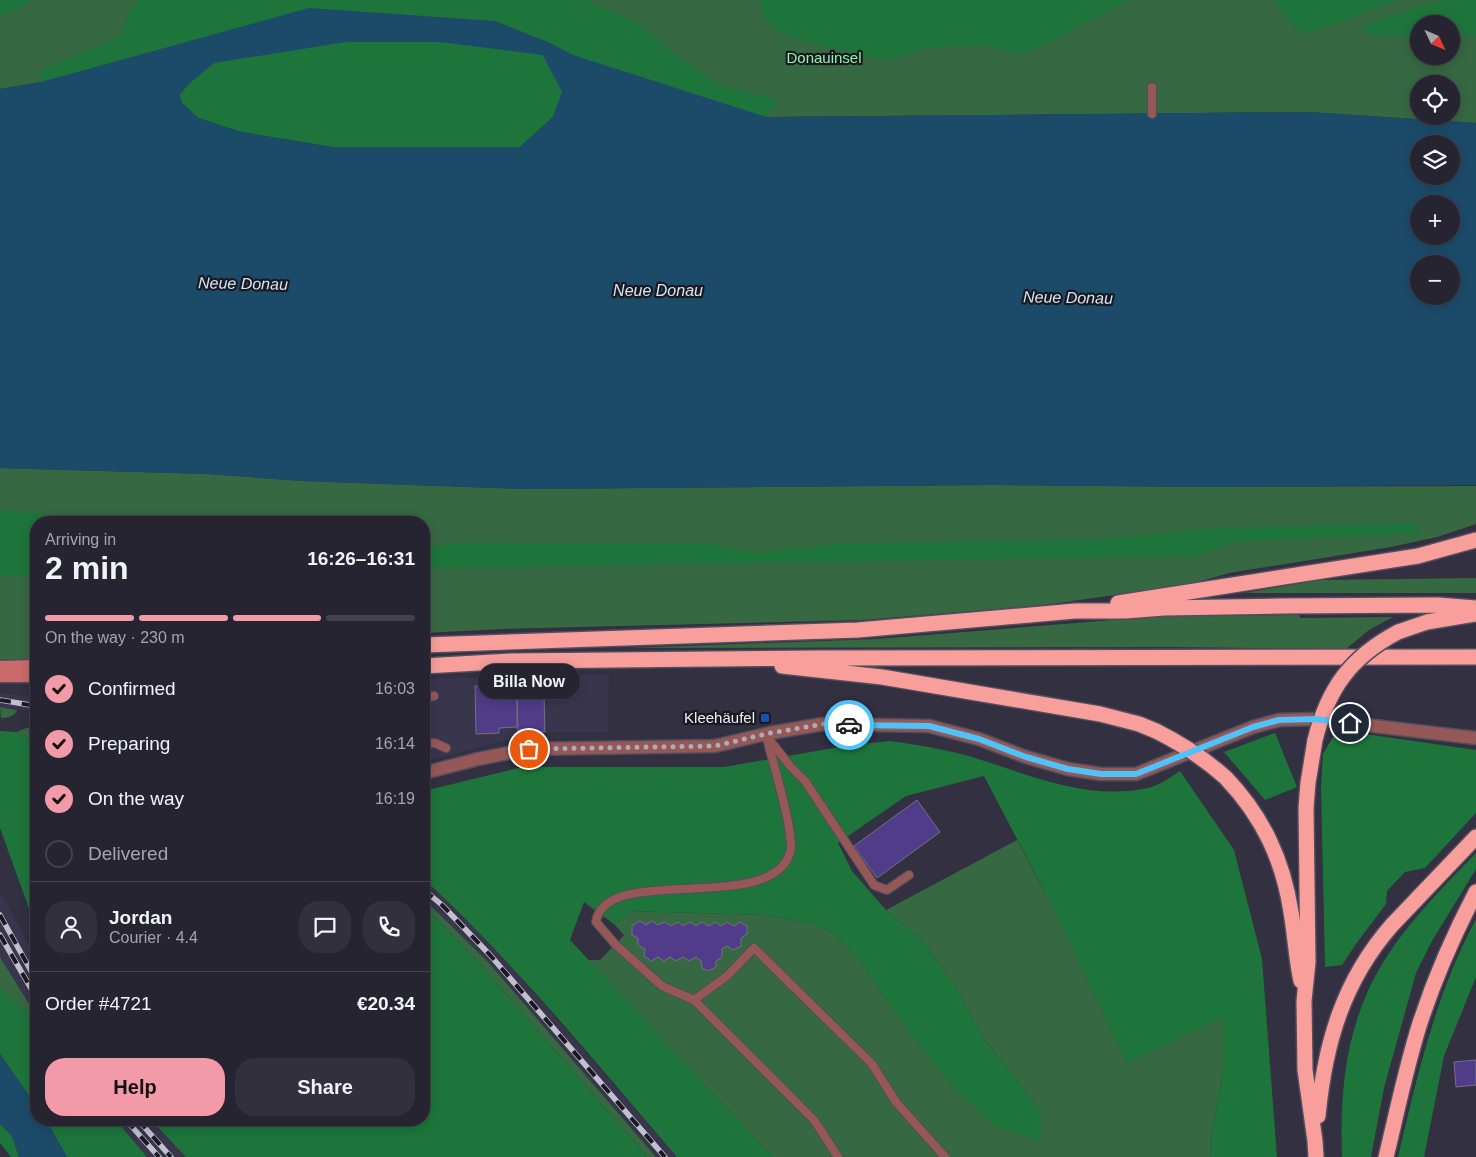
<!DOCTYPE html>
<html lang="en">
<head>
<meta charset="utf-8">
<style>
  :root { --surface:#262431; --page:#32303d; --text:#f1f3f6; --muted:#a4a4ab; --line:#42414d; --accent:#f39aa9 }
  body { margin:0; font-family:Helvetica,sans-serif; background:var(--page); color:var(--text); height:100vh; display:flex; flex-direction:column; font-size:19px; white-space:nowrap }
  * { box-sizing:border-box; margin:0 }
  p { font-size:16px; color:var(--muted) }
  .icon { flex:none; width:28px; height:28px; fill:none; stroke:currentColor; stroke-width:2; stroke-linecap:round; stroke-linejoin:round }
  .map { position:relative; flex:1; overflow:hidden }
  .drawer { position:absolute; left:30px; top:516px; width:400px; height:610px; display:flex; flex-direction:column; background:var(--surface); border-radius:20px; box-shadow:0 2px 12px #0003,0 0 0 1px var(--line) }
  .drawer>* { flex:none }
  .needle { width:32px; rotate:134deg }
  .buttons { position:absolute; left:1410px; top:15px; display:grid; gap:10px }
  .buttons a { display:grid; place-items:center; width:50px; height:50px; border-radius:50%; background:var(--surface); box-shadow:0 2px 12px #0003,0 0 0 1px var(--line); font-size:25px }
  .pin { position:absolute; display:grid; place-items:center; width:42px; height:42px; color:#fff; margin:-21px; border:2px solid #fff; border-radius:50%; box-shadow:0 1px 5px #0007 }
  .courier { position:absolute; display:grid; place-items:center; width:50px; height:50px; margin:-25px; border:4px solid #4fc3f7; border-radius:50%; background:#fff; color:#222; box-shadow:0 1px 6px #0007 }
  .bubble { position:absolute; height:35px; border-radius:18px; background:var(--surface); box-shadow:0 2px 12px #0003,0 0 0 1px var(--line); font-size:16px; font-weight:700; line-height:35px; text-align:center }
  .summary em { font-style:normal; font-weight:700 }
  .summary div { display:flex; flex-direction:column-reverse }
  .summary { display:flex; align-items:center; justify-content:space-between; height:85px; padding:0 15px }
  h1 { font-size:32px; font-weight:700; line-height:38px }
  .bar { display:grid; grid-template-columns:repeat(4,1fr); gap:8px 5px; align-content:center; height:60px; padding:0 15px }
  .bar i { height:6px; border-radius:4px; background:var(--line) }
  .bar .current { background:var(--accent) }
  .bar p { grid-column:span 4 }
  .line { display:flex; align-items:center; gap:12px; padding:0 15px; border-top:1px solid var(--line) }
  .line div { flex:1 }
  .round { display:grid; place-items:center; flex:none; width:52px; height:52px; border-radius:20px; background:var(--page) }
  ol { padding:0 15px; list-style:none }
  li { display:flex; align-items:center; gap:15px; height:55px }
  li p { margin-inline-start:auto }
  li .icon { padding:5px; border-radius:50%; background:var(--accent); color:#111; stroke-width:4 }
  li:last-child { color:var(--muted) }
  li i { width:28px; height:28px; border:2px solid var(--line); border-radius:50% }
  .primary-button { display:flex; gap:10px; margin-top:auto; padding:10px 15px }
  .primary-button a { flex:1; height:58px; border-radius:20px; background:var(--accent); color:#111; font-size:20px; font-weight:700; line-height:58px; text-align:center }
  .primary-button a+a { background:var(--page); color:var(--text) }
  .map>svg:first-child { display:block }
  .built { fill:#38354d }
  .green { fill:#366842; fill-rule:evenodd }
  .forest { fill:#1d753b }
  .water { fill:#1c4b6a; fill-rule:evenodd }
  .building { fill:#503c88; stroke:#747185 }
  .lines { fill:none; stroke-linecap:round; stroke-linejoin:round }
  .service-casing { stroke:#504e5f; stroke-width:10 }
  .tertiary-casing { stroke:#504e5f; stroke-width:15 }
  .secondary-casing { stroke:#504e5f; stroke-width:15 }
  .motorway-casing { stroke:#504e5f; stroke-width:18 }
  .service { stroke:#955856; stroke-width:8 }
  .tertiary { stroke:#955856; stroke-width:12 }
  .secondary { stroke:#cb6a6a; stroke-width:12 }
  .motorway { stroke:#f89e9b; stroke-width:15 }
  .rail-casing { stroke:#c1c0cd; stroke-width:5.5 }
  .rail { stroke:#1a1921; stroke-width:4; stroke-dasharray:11; stroke-linecap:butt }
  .motorway-bridge-casing { stroke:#504e5f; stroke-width:18; stroke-linecap:butt }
  .motorway-bridge { stroke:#f89e9b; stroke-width:15 }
  .done { stroke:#adacb9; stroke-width:5; stroke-dasharray:0 9 }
  .route { stroke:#4fc3f7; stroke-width:6 }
  .transit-dot { fill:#1a4fb4; stroke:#1a1921; stroke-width:2 }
  .labels { text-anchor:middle; stroke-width:4.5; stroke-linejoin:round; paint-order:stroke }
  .park-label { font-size:15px; fill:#8cf7a5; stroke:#1a1921 }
  .poi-label { font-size:15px; fill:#efeefa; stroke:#1a1921; text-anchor:end }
  .water-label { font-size:16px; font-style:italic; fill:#d2e6f5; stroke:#1a1921 }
</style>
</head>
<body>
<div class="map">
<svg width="1476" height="1157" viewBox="0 0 1476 1157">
  <rect width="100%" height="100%" fill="#323041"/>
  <path class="built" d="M569,674H609L608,732H545L496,743L424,762V679Z
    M0,693L36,697V712L0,707Z
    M424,879L467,918L503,957L677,1157H656L489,963L424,899Z
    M0,891L36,959V1015L0,957Z
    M116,1120H151L186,1157H147Z"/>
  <path class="green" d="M0,0H1476V123L1308,112L766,117L41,82L0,89ZM1419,24H1451V56H1419ZM1419,84H1451V116H1419Z
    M0,468L208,474L302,481L525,489L989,485L1215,487L1476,486V524L1437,537L1391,547L1229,573L1191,584L1045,605L862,620L503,629L424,633V522H36V659L0,661Z
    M1476,578V593H1244L1321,580Z
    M1299,615L1300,618L1393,617L1369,630L1346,649L1168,647L629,648L876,639L1164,616Z
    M0,707L17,710C15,716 8,718 1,718Z
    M35,712H36V741L16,732L32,726Z
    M1017,840L1052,906L1223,1017V1072L1210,1144L1211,1157H773L587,960H600L624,935L615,925L630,911L766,915L812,923L836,935L858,958L893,1010L1042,1114L1013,1074L983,1038L953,983L921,939L886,910Z
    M424,899L489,963L656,1157H647L480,964L424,907Z
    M0,957L36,1015V1023L0,987Z"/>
  <path class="forest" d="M0,0H31L19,8L0,17Z
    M140,0H586L638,24L673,53L720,86L776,99V105L766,117L573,55L548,42L495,21L309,8L41,82L40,71L121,36L129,11Z
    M759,0H1131L1108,11L1038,48L1020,54L984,45L943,47L927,49L889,59L863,56L794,38L779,32L766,21L761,10Z
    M1278,0H1398L1308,34L1295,28L1276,4Z
    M1446,0H1476V35H1451V24H1419V35C1404,35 1375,40 1363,30L1364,26L1430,3Z
    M346,42H440L543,55L562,92L553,117L520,147H332L241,132L198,118L182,103L179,95L191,82L214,63Z
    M0,510L127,522H36V576H0Z
    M1415,523L1419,533L1237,541L1195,556L424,568V549L455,543L713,544L754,553L838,544L1102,539L1224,528Z
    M1337,730L1476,750V813L1425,868L1405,872L1387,891L1386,904L1356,944L1342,965L1325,967L1321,787L1323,754Z
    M0,731L16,732L36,741V924L32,917L0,828Z
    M1275,733L1297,787L1265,800L1224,752Z
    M890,741C918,745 945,749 972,757C1024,773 1073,795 1128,791C1136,790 1146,789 1154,786C1163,783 1172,776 1180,771L1234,850L1262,959L1277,1157H1211L1210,1144L1223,1072V1017L1127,1063L1052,906L984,776L906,796L838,843L852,871L886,910L921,939L953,983L983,1038L1013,1074L1042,1114L1039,1141L996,1126L954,1088L893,1010L858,958L836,935L812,923L766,915L631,911L615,925L584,902L570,940L773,1157H677C595,1062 516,964 424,879V791L522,767H724L851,745Z
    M1476,853V869L1432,941L1416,973L1384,1088L1371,1157H1342C1340,1101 1344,1045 1367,993C1391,939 1435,895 1476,853Z
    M424,907L480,964L647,1157H186L151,1120H424Z
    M1476,919V977L1444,1056L1424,1157H1398C1417,1076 1436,993 1476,919Z
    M0,987L36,1023V1106L0,1054Z
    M46,1120H116L147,1157H67Z
    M0,1124L12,1136L19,1157H11L0,1143Z"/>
  <path class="water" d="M309,8L495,21L548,42L573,55L766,117L1308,112L1476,123V485L1215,487L989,485L525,489L302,481L208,474L0,468V89L41,82ZM346,42H440L543,55L562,92L553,117L520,147H332L241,132L198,118L182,103L179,95L191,82L214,63ZM1419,144H1451V176H1419ZM1419,204H1451V236H1419ZM1419,264H1451V296H1419Z
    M0,1054L36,1106V1120H46L67,1157H19L12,1136L0,1124Z"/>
  <path class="building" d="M498,685V696L517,695V727L499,728V733L476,734L475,686Z
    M517,695H544L545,732L518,733Z
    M917,800L940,832L877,878L854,846Z
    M640,921L646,925L652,921L658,925L665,922L671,926L678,922L683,926L690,922L696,926L702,922L709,926L715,922L721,926L727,922L734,926L740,922L747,926V934L741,938V946L733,950L727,946L722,949V957L716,961V967L708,971L702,968L701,961L696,957L689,961L683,957L676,961L670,957L664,961L658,957L651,961L644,956L645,949L638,945V938L632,935V926Z
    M1476,1060V1085L1456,1087L1454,1062Z"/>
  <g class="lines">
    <g class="service-casing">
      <path id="service" d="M1152,114V87
        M424,698L434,696
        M766,734C771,758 796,835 790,853C770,916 605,862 596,922L616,945L662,986L694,1000L814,1120L838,1157
        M768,738L791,767L805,781L874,885L887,890L909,875
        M424,743H435L446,748
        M694,1000L727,976L754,948L872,1064L896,1102L945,1157"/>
    </g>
    <g class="tertiary-casing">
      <path id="tertiary" d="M424,773L478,759L529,749L715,746L770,733L823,724L929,726L979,739L1026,757L1068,769L1101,774H1136L1253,727L1279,720L1315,719L1476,738"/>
    </g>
    <g class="secondary-casing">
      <path id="secondary" d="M0,667L36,666
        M0,676H36"/>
    </g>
    <g class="motorway-casing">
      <path id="motorway" d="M1118,603L1418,556L1476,540
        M1398,632L1427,622L1475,614
        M424,645L858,630L1075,611H1125L1164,608L1280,606L1438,605L1476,608
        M424,666L512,661L819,658L1476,657
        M782,666L882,677L1100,714L1139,724L1156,731
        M1315,740L1308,783L1306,808L1308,962L1304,1001L1305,1070L1315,1141L1316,1157
        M1226,778C1263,817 1283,860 1291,912C1295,935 1296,958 1301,981
        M1318,1116C1325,1043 1343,981 1392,925L1476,837
        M1386,1157C1397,1112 1406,1067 1420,1023C1435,977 1454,934 1476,892"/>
    </g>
    <use href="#service" class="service"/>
    <use href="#tertiary" class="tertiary"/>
    <use href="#secondary" class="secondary"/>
    <use href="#motorway" class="motorway"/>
    <g class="rail-casing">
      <path id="rail" d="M0,700L36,706
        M424,890L442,905L490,955L665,1157
        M0,915L36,980
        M0,935L36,997
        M126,1120L159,1157
        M138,1120L171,1157"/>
    </g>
    <use href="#rail" class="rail"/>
    <g class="motorway-bridge-casing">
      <path id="motorway-bridge" d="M1156,731C1182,744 1205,759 1226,778
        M1315,740C1328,688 1351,657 1398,632"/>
    </g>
    <use href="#motorway-bridge" class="motorway-bridge"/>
  </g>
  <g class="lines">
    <path class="done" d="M529,749L715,746L770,733L823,724L849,725"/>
    <path class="route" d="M849,725L929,726L979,739L1026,757L1068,769L1101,774H1136L1253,727L1279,720L1315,719L1350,723"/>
  </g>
  <rect class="transit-dot" x="760" y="713" width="10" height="10" rx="2.5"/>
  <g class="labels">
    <g class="park-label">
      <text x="824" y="63">Donauinsel</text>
    </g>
    <g class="poi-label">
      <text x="755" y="723">Kleehäufel</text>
    </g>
    <g class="water-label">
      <text transform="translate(243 283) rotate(1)" y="6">Neue Donau</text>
      <text x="658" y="296">Neue Donau</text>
      <text transform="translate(1068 297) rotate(1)" y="6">Neue Donau</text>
    </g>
  </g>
</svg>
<div class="buttons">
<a><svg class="needle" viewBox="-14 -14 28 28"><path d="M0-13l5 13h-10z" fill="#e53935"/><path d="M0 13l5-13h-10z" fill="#a4a4ab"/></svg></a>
<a><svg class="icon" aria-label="locate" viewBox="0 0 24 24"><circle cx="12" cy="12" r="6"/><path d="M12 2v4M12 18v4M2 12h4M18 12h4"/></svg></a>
<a><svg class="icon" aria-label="layers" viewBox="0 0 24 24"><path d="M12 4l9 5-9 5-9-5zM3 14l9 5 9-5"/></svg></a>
<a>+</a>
<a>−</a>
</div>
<div class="pin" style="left:529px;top:749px;background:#ea580c"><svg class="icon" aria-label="bag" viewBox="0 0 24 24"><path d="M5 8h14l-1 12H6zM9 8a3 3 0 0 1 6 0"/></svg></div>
<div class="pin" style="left:1350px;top:723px;background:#1f2937"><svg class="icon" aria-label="home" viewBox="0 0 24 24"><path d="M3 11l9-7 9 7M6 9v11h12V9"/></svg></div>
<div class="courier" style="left:849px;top:725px"><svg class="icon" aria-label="car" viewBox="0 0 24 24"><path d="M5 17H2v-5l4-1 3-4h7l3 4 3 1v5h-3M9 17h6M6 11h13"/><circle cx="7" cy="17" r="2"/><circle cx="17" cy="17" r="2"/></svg></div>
<div class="bubble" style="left:478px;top:664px;width:102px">Billa Now</div>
<section class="drawer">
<div class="summary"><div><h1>2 min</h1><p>Arriving in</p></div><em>16:26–16:31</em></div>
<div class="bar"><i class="current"></i><i class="current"></i><i class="current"></i><i></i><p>On the way · 230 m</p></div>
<ol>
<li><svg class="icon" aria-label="check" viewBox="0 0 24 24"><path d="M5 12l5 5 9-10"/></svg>Confirmed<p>16:03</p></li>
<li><svg class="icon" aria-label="check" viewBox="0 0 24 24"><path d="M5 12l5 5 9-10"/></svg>Preparing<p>16:14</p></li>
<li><svg class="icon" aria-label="check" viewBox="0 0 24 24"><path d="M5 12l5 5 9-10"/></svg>On the way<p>16:19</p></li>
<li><i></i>Delivered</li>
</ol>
<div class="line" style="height:90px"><a class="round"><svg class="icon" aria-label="person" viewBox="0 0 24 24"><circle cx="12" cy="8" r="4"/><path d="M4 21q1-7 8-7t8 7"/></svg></a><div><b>Jordan</b><p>Courier · 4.4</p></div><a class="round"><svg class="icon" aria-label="chat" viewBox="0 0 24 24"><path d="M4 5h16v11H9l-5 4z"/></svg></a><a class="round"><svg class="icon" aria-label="phone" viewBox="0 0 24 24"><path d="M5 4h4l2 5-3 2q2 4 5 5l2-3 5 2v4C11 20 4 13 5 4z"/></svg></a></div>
<div class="line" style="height:65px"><div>Order #4721</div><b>€20.34</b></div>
<div class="primary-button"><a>Help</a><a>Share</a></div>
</section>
</div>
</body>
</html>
